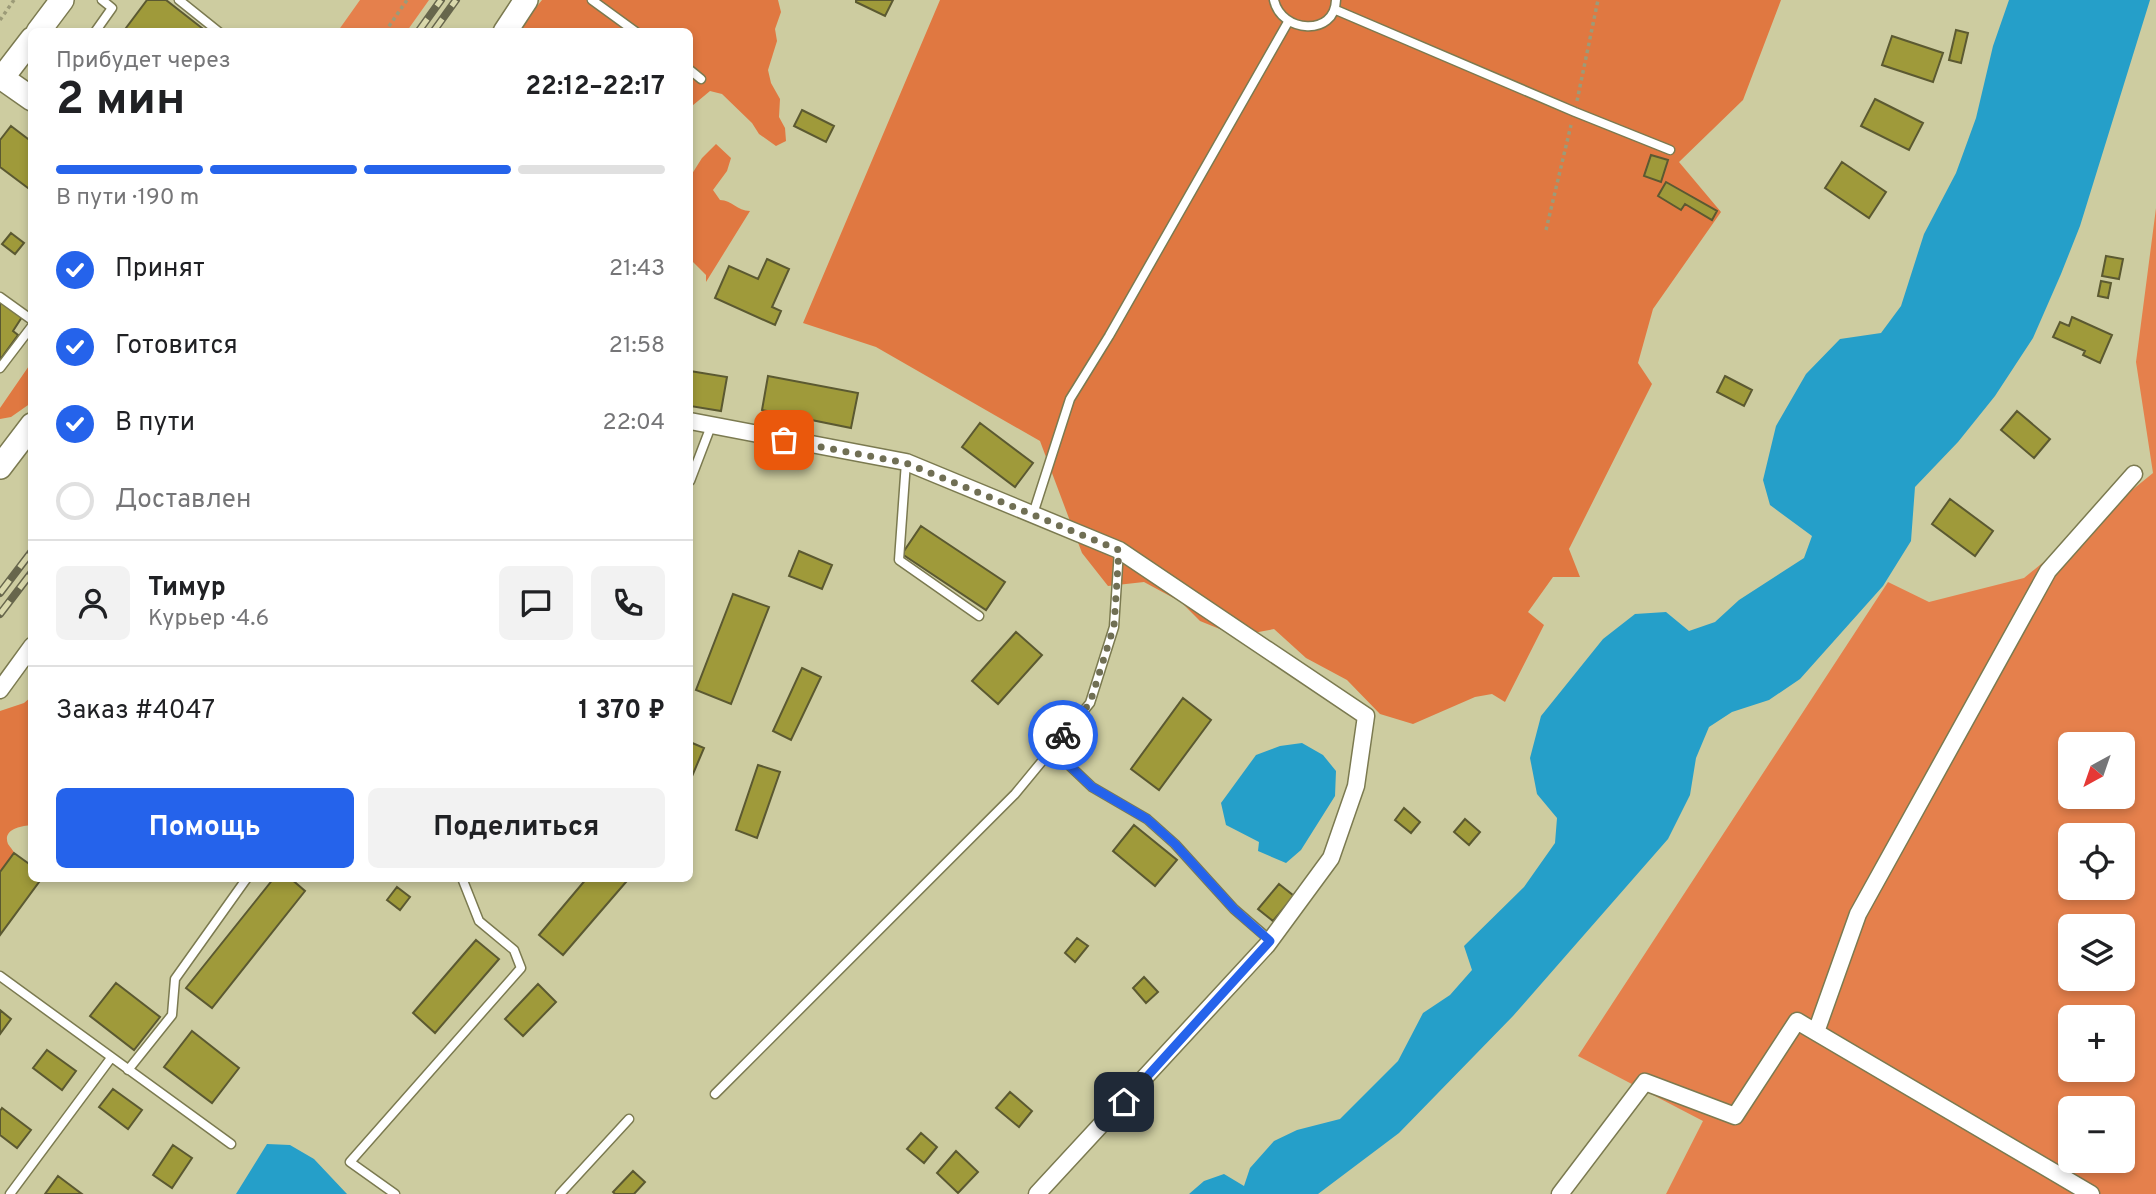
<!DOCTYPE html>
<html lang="ru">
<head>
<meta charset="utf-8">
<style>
  :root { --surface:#fff; --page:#f2f2f2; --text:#202124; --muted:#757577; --line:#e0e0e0; --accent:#2563eb }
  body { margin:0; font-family:Overpass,sans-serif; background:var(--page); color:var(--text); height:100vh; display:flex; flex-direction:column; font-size:26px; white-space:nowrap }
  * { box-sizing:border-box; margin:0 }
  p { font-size:23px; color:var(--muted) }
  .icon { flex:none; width:38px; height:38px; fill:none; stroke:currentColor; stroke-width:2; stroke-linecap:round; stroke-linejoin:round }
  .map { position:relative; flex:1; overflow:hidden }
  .side { position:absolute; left:28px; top:28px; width:665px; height:854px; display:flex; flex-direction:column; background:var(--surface); border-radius:10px; box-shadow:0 4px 10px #0003 }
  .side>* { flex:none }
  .needle { width:46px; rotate:220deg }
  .tools { position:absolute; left:2058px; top:732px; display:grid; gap:14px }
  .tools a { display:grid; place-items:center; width:77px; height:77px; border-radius:10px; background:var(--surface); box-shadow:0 4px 10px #0003; font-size:35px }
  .pin { position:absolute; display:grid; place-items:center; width:60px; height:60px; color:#fff; margin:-30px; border-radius:14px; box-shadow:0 4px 10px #0006 }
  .courier { position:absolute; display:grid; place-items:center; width:70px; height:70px; margin:-35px; border:5px solid #2563eb; border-radius:50%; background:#fff; color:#222; box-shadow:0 2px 9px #0007 }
  .summary em { font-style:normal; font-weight:700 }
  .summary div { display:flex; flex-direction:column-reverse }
  .summary { display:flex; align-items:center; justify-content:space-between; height:119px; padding:0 28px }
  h1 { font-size:46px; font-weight:700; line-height:52px }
  .bar { display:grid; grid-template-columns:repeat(4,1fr); gap:10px 7px; align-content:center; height:84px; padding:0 28px }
  .bar i { height:9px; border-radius:5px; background:var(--line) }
  .bar .active { background:var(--accent) }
  .bar p { grid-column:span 4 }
  .line { display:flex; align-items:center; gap:18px; padding:0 28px; border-top:2px solid var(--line) }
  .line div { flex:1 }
  .round { display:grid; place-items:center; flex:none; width:74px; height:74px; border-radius:10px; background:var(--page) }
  ol { padding:0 28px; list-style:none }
  li { display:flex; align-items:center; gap:21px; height:77px }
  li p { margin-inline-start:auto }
  li .icon { padding:7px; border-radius:50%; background:var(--accent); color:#fff; stroke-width:4 }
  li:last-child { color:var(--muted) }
  li i { width:38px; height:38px; border:4px solid var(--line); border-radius:50% }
  .action { display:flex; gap:14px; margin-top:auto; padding:14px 28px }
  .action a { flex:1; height:80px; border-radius:10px; background:var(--accent); color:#fff; font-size:28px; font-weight:700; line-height:80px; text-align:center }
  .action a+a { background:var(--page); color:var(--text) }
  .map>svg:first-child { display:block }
  .green { fill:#e5804c; fill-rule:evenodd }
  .forest { fill:#e07841 }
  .water { fill:#259fc9 }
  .building { fill:#9f9a3a; stroke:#5b5931; stroke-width:2 }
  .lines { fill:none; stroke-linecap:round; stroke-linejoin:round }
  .lane-casing { stroke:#7b7a50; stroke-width:11 }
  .street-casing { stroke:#7b7a50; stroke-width:19 }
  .secondary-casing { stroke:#7b7a50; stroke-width:26 }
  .path { stroke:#9c9b78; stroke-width:3.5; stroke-dasharray:3.5 3.5; stroke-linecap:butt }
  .lane { stroke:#fff; stroke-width:8 }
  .street { stroke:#fff; stroke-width:16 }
  .secondary { stroke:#fff; stroke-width:23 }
  .rail-casing { stroke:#67664c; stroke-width:8 }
  .rail { stroke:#dad9ac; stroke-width:5; stroke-dasharray:16; stroke-linecap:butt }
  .done { stroke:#706f54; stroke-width:7; stroke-dasharray:0 12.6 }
  .route { stroke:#2563eb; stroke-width:9 }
</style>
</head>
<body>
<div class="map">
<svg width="2156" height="1194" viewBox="0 0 2156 1194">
  <rect width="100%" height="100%" fill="#cdcca0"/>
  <path class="green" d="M360,0H429L407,31H338Z
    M2156,208V1194H1666L1703,1121L1578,1056L1888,582L1929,602L2024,578L2153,473L2136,362ZM2070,744H2123V796H2070ZM2070,835H2123V887H2070ZM2070,926H2123V978H2070ZM2070,1017H2123V1069H2070ZM2070,1108H2123V1160H2070Z"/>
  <path class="forest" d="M542,0H778L781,12L775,29L777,41L768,70L771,83L780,99L779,117L785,128L786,141L776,146L759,134L752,123L722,94L710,91L692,106L690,105V32H507C518,19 532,14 542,0Z
    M940,0H1781L1743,100L1679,162L1721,212L1653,309L1638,363L1652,384L1569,549L1580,577H1553L1528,612L1544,625L1505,702L1492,694L1475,697L1413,724L1380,714L1347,680L1306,658L1274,629L1237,636L1200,621L1181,602L1144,582L1108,586L1082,553L1040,441L876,347L803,323Z
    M716,144L731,158L727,171L713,190L720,200C732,200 737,211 750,211L706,282V275L690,259V177L702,158Z
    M31,363V403L11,417L0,419V408Z
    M31,697V825C22,826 2,829 8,844C10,847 13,850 14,853L0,872V711L24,703Z"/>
  <path class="water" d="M2009,0H2150L2080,226L2061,274L2033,338L1995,396L1958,442L1915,487L1911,541L1883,586L1800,679L1769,700L1732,712L1709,727L1696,758L1690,795L1668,839L1513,1016L1399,1133L1318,1194H1189L1204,1181L1224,1174L1244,1186L1250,1168L1274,1141L1297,1130L1340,1119L1398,1061L1423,1013L1450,995L1472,970L1464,946L1524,887L1555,843L1557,818L1537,794L1530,758L1541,716L1603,639L1635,614L1666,612L1689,631L1715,622L1739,600L1804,558L1812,536L1770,505L1763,480L1776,426L1806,374L1840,339L1881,333L1901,306L1924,234L1956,173L1976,118L1993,46Z
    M1302,743L1323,755L1336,771L1335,796L1301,850L1286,863L1258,851L1259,842L1226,825L1221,803L1256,755L1280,746Z
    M267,1144L290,1145L314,1159L347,1194H236Z"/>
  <path class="building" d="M147,0H166L207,32H123Z
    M856,0H893L885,16L856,2Z
    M1956,30L1968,33L1961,63L1949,60Z
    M1892,36L1943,53L1933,82L1882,65Z
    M1875,99L1923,123L1909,150L1861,126Z
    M802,110L834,126L826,142L794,126Z
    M11,126L32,142V191L0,167V140Z
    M1651,155L1668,160L1661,182L1644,176Z
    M1842,162L1886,192L1869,218L1825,188Z
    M1666,182L1717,211L1712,220L1685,204L1681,210L1658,196Z
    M11,233L24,243L15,254L2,244Z
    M2106,256L2123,259L2119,279L2102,276Z
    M767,259L789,269L772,307L781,311L775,325L715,298L729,266L758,279Z
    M2101,281L2111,283L2108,298L2098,296Z
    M0,301L22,317L13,331L18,335L0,360Z
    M2072,317L2112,335L2100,363L2083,355L2085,351L2053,337L2060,322L2069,326Z
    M690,371L727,377L721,411L690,406Z
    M768,376L858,393L851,428L762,410Z
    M1725,376L1752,390L1744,406L1717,392Z
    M2017,411L2050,439L2034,458L2001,430Z
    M980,423L1033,463L1015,487L962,447Z
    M1950,499L1993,531L1975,556L1932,524Z
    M921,526L1005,582L986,610L902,554Z
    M799,551L832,565L822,589L789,576Z
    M733,594L769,607L731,704L696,690Z
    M1016,632L1042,655L998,704L972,681Z
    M802,668L821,677L791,740L773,731Z
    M1183,698L1211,720L1159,790L1131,769Z
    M690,742L704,748L690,781Z
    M758,765L780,772L757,838L736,830Z
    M1404,808L1420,822L1411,833L1395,820Z
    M1465,819L1480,832L1469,845L1454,832Z
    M1134,825L1177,860L1155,886L1113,851Z
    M14,853L32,866V878H42L0,935V872Z
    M274,878H290L305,891L212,1008L186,988Z
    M587,878H622L626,882L563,955L539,935Z
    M1279,884L1294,896L1273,921L1258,909Z
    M397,887L410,897L400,910L387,900Z
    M1077,938L1088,946L1075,962L1065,953Z
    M476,940L499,959L435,1033L413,1013Z
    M1144,977L1158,992L1146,1003L1133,988Z
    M116,983L160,1017L134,1050L90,1016Z
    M538,984L556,1002L523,1036L505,1019Z
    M0,1010L11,1019L0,1034Z
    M192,1031L239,1068L212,1103L164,1067Z
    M47,1050L76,1071L62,1090L33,1068Z
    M113,1089L142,1110L128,1129L99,1107Z
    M1010,1092L1032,1111L1019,1127L996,1108Z
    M2,1108L31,1130L17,1148L0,1135V1111Z
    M921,1133L937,1147L924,1163L907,1149Z
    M173,1145L192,1158L172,1188L153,1175Z
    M956,1151L978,1172L958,1193L937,1173Z
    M633,1171L645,1182L634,1194H615L613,1192Z
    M58,1176L82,1194H45Z"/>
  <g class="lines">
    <g class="lane-casing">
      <path id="lane" d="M179,0L219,32
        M592,0L636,32
        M1274,0C1281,33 1335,37 1336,0
        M1336,10L1575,112L1670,150
        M95,32L112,8L102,0
        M690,70L701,79
        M0,297L32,320
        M0,368L32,326
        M906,462L899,560L979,616
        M690,481L711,426
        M1033,514L1070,399L1109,336L1288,22
        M1052,749L1092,787L1147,819L1175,844L1234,909L1271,941
        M0,976L231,1144
        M128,1070L172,1015L175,979L247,878
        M715,1094L1015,794L1090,703L1114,627L1119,550
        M10,1194L111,1058
        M395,1194L350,1162L521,968L514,950L479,921L462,878
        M560,1194L629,1119"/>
    </g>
    <g class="street-casing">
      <path id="street" d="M690,421L906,462L1119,550L1366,716L1356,786L1331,858L1267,945L1037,1194
        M0,690L32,646
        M1816,1032L1858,914L2048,571L2134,474
        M1560,1194L1645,1082L1735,1116L1797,1021L2091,1194"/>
    </g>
    <g class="secondary-casing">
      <path id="secondary" d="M38,32L62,0
        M505,32L526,0
        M32,39L2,78L32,99
        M0,467L32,425"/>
    </g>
    <path class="path" d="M0,20L14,0
      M385,32L407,0
      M1577,101L1598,0
      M1546,230L1571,125"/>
    <use href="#lane" class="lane"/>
    <use href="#street" class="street"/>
    <use href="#secondary" class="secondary"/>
    <g class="rail-casing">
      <path id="rail" d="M418,32L441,0
        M433,32L456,0
        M0,593L32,551
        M0,614L32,572"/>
    </g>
    <use href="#rail" class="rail"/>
  </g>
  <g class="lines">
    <path class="done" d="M784,440L906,463L1119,550L1114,626L1090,703L1063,735"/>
    <path class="route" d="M1063,735L1052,749L1092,787L1147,819L1175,844L1234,909L1270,941L1124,1102"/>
  </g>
</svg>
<div class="tools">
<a><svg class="needle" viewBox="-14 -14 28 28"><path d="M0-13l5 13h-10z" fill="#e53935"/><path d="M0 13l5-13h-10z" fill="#757577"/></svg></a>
<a><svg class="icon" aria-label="locate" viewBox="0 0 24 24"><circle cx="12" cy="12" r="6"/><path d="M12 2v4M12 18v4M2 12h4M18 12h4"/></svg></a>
<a><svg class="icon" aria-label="layers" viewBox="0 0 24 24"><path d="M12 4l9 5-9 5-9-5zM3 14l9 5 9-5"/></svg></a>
<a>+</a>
<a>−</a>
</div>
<div class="pin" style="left:784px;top:440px;background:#ea580c"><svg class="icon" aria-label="bag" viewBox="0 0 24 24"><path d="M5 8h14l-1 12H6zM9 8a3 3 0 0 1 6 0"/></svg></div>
<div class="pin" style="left:1124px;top:1102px;background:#1f2937"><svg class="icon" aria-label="home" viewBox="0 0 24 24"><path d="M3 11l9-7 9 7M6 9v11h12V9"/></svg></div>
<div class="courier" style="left:1063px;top:735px"><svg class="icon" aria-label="bike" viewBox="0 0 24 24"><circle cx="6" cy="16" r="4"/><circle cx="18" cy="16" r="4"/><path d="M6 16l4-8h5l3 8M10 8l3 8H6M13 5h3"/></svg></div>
<section class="side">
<div class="summary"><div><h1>2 мин</h1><p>Прибудет через</p></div><em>22:12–22:17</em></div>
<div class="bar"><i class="active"></i><i class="active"></i><i class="active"></i><i></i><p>В пути · 190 m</p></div>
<ol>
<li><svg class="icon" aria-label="check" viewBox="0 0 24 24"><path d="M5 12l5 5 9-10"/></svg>Принят<p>21:43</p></li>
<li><svg class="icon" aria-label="check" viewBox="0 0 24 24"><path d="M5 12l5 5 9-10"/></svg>Готовится<p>21:58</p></li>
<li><svg class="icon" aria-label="check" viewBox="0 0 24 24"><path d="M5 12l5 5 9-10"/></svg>В пути<p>22:04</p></li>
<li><i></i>Доставлен</li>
</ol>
<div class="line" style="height:126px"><a class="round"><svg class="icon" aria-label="person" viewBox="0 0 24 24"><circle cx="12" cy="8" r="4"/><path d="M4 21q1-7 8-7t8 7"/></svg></a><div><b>Тимур</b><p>Курьер · 4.6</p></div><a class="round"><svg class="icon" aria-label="chat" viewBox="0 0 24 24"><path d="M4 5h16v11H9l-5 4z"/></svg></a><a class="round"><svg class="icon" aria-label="phone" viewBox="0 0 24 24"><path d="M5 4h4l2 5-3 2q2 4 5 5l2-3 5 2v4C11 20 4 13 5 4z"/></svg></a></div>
<div class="line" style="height:91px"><div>Заказ #4047</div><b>1 370 ₽</b></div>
<div class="action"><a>Помощь</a><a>Поделиться</a></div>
</section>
</div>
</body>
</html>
